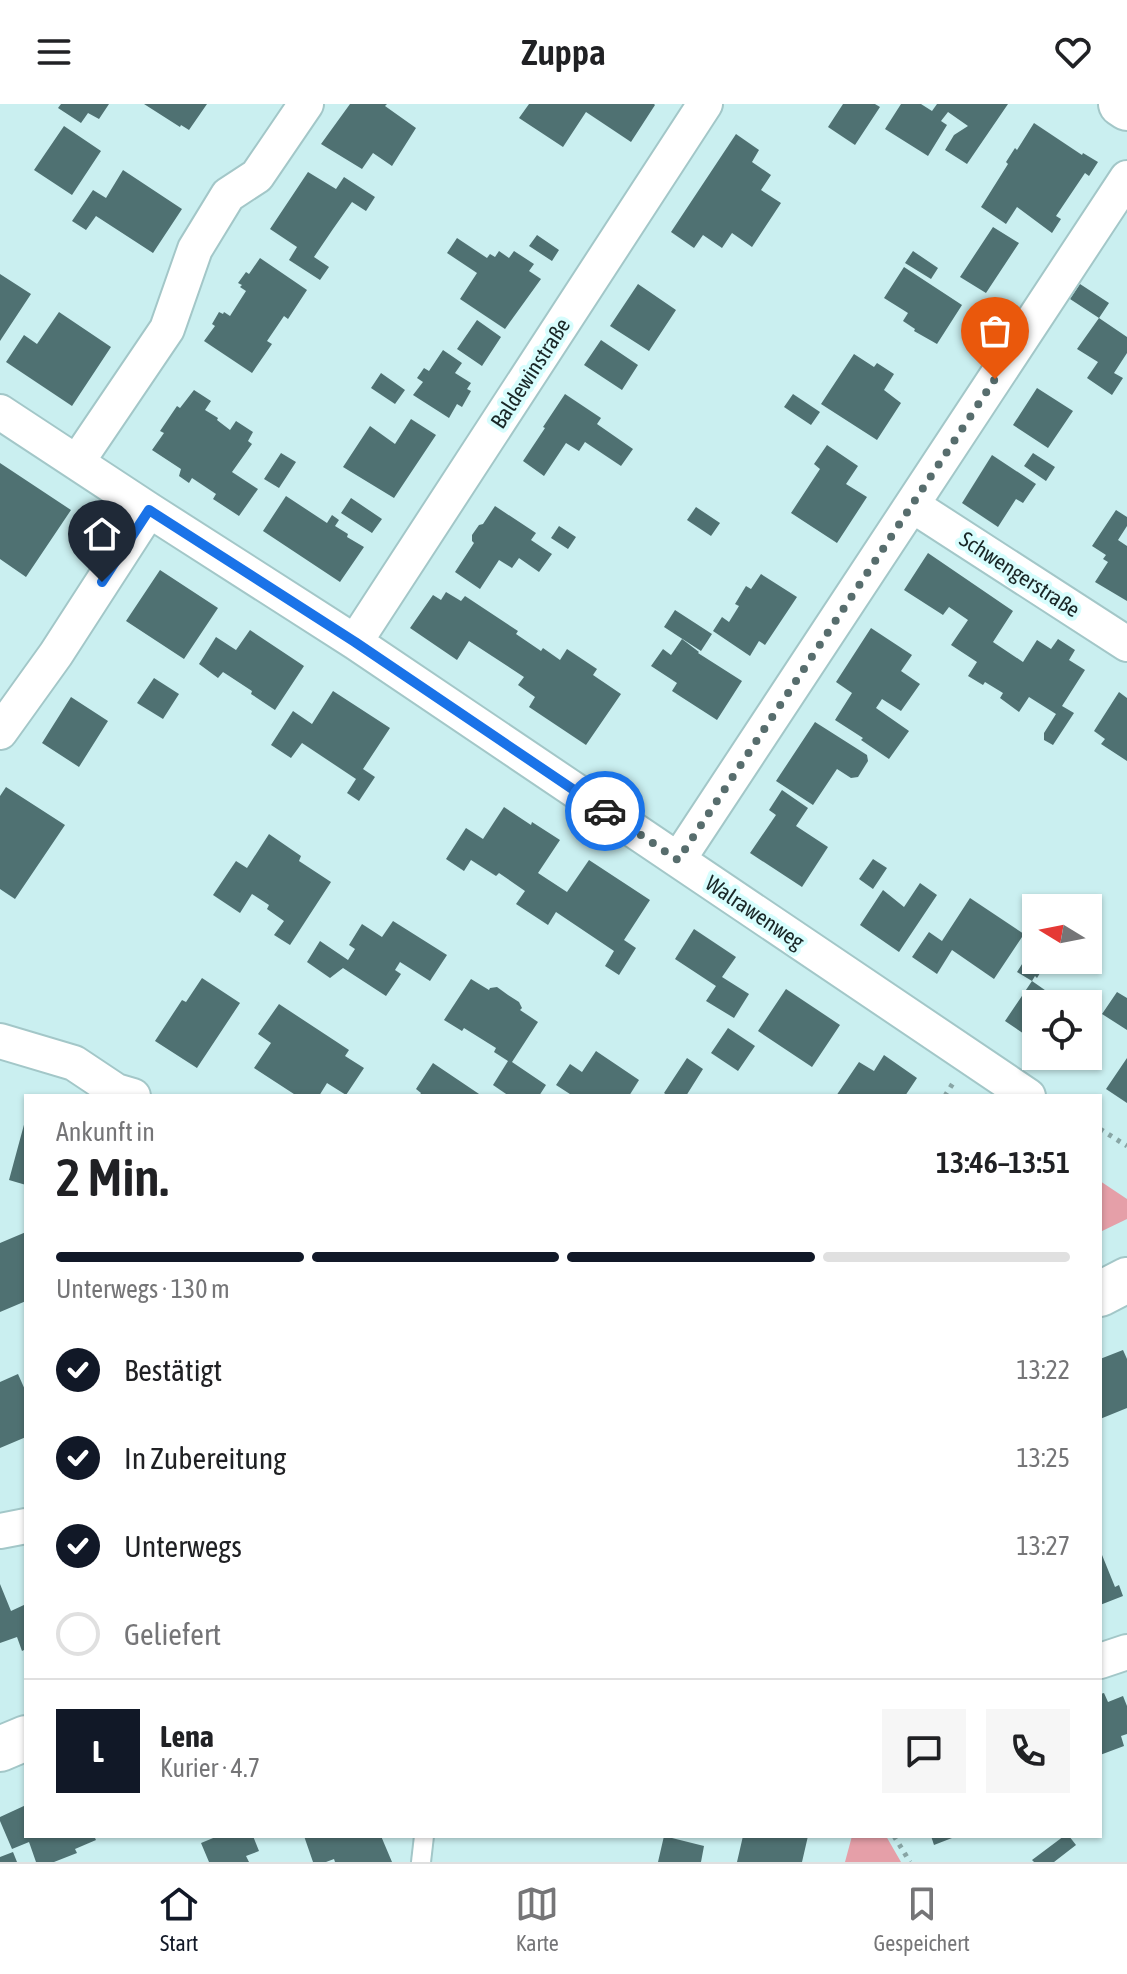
<!DOCTYPE html>
<html lang="de">
<head>
<meta charset="utf-8">
<style>
  :root { --surface:#fff; --page:#f6f6f6; --text:#202124; --muted:#757577; --line:#e0e0e0; --accent:#111827 }
  body { margin:0; font-family:"Asap Condensed",sans-serif; background:var(--page); color:var(--text); height:100vh; display:flex; flex-direction:column; font-size:30px; white-space:nowrap }
  * { box-sizing:border-box; margin:0 }
  p { font-size:26px; color:var(--muted) }
  .icon { flex:none; width:44px; height:44px; fill:none; stroke:currentColor; stroke-width:2; stroke-linecap:round; stroke-linejoin:round }
  .map { position:relative; flex:1; overflow:hidden }
  .sheet { position:absolute; left:24px; top:990px; width:1078px; height:744px; display:flex; flex-direction:column; background:var(--surface); border-radius:0px; box-shadow:0 2px 6px #0004 }
  .sheet>* { flex:none }
  .needle { width:52px; rotate:280deg }
  .controls { position:absolute; left:1022px; top:790px; display:grid; gap:16px }
  .controls a { display:grid; place-items:center; width:80px; height:80px; border-radius:0px; background:var(--surface); box-shadow:0 2px 6px #0004; font-size:40px }
  .pin { position:absolute; display:grid; place-items:center; width:68px; height:68px; color:#fff; margin:-82px -34px; border-radius:50% 50% 50% 0; rotate:-45deg; box-shadow:0 0 8px #0007 }
  .pin .icon { rotate:45deg }
  .courier { position:absolute; display:grid; place-items:center; width:80px; height:80px; margin:-40px; border:6px solid #1a73e8; border-radius:50%; background:#fff; color:#222; box-shadow:0 2px 10px #0007 }
  .headline em { font-style:normal; font-weight:600 }
  .headline div { display:flex; flex-direction:column-reverse }
  .headline { display:flex; align-items:center; justify-content:space-between; height:136px; padding:0 32px }
  h1 { font-size:52px; font-weight:600; line-height:60px }
  .bar { display:grid; grid-template-columns:repeat(4,1fr); gap:12px 8px; align-content:center; height:96px; padding:0 32px }
  .bar i { height:10px; border-radius:6px; background:var(--line) }
  .bar .selected { background:var(--accent) }
  .bar p { grid-column:span 4 }
  .line { display:flex; align-items:center; gap:20px; padding:0 32px; border-top:2px solid var(--line) }
  .line div { flex:1 }
  .round { display:grid; place-items:center; flex:none; width:84px; height:84px; border-radius:0px; background:var(--page) }
  ol { padding:0 32px; list-style:none }
  li { display:flex; align-items:center; gap:24px; height:88px }
  li p { margin-inline-start:auto }
  li .icon { padding:8px; border-radius:50%; background:var(--accent); color:#fff; stroke-width:4 }
  li:last-child { color:var(--muted) }
  li i { width:44px; height:44px; border:4px solid var(--line); border-radius:50% }
  header { display:flex; justify-content:space-between; align-items:center; height:104px; padding:0 32px; background:var(--surface); font-size:36px; font-weight:600 }
  .tabs { display:flex; justify-content:space-around; align-items:center; height:112px; border-top:2px solid var(--line); background:var(--surface); font-size:22px; color:var(--muted) }
  .tabs a { display:grid; justify-items:center; gap:4px }
  .tabs .selected { color:var(--accent) }
  .map>svg:first-child { display:block }
  .green { fill:#e59fa8 }
  .building { fill:#4f7172 }
  .lines { fill:none; stroke-linecap:round; stroke-linejoin:round }
  .lane-casing { stroke:#a3c7c8; stroke-width:22 }
  .street-casing { stroke:#a3c7c8; stroke-width:38 }
  .secondary-casing { stroke:#a3c7c8; stroke-width:48 }
  .path { stroke:#88a5a5; stroke-width:5; stroke-dasharray:4 6; stroke-linecap:butt }
  .lane { stroke:#fff; stroke-width:18 }
  .street { stroke:#fff; stroke-width:34 }
  .secondary { stroke:#fff; stroke-width:44 }
  .done { stroke:#576d6d; stroke-width:8; stroke-dasharray:0 14.4 }
  .route { stroke:#1a73e8; stroke-width:10 }
  .labels { text-anchor:middle; stroke-width:8; stroke-linejoin:round; paint-order:stroke }
  .street-label { font-size:22px; fill:#192727; stroke:#d7fdfd }
</style>
</head>
<body>
<header><svg class="icon" aria-label="menu" viewBox="0 0 24 24"><path d="M4 6h16M4 12h16M4 18h16"/></svg>Zuppa<svg class="icon" aria-label="heart" viewBox="0 0 24 24"><path d="M12 20l-8-8c-3-5 5-10 8-4 3-6 11-1 8 4z"/></svg></header>
<div class="map">
<svg width="1127" height="1758" viewBox="0 0 1127 1758">
  <rect width="100%" height="100%" fill="#caeff0"/>
  <path class="green" d="M1100,1077L1127,1095V1115L1100,1128Z
    M852,1732H886L901,1758H845Z"/>
  <path class="building" d="M61,0H109L99,15L88,9L81,19L58,4Z
    M144,0H207L189,26L181,21L180,23Z
    M350,0H387L385,2L416,24L392,62L373,49L362,65L321,40Z
    M529,0H654L655,1L631,38L586,8L563,43L519,14Z
    M843,0H875L880,3L855,41L828,23Z
    M901,0H921L932,7L937,0H1008L967,60L945,46L954,31L968,22L948,8L941,17L947,21L928,52L885,25Z
    M1034,19L1082,51L1083,49L1098,58L1089,72L1085,69L1056,112L1061,115L1052,129L1017,103L1006,120L981,103L1008,60L1006,58L1015,44L1017,46Z
    M64,22L101,47L72,91L34,66Z
    M736,30L759,46L752,58L771,71L761,86L781,99L752,143L732,129L722,144L703,131L694,144L671,128Z
    M123,66L182,105L153,149L96,112L86,126L72,117L93,86L106,94Z
    M308,68L336,85L344,73L375,93L366,107L352,98L333,125L314,153L329,163L320,176L289,156L297,143L270,125Z
    M993,123L1019,139L986,189L960,173Z
    M537,131L559,146L552,157L529,142Z
    M457,134L487,154L490,150L495,153L499,147L509,154L514,147L534,160L529,167L541,175L505,225L460,195L477,169L447,149Z
    M913,147L938,164L931,175L905,159Z
    M260,154L307,186L288,215L284,212L267,237L272,240L252,269L204,237L215,222L212,220L219,208L223,210L224,208L230,212L246,187L240,183L242,181L238,179L246,168L249,170Z
    M904,163L962,201L937,240L914,227L915,225L903,217L908,209L884,194Z
    M0,170L31,190L0,237Z
    M638,180L676,206L649,247L610,222Z
    M1080,180L1109,199L1099,214L1070,195Z
    M59,208L111,243L72,302L6,258L24,231L37,240Z
    M1099,214L1127,233V249L1114,269L1123,274L1112,291L1087,274L1098,258L1077,245Z
    M477,216L501,233L482,262L457,245Z
    M601,236L638,261L622,286L584,261Z
    M443,246L462,259L455,269L471,279L467,285L471,287L462,303L457,300L449,314L413,291L423,278L417,274L424,264L429,267Z
    M854,250L874,263L877,259L894,270L884,286L901,299L877,336L821,300Z
    M381,269L405,286L395,300L371,284Z
    M1037,284L1073,307L1048,344L1013,321Z
    M194,286L211,297L205,306L218,314L217,316L230,326L236,317L253,328L248,337L252,340L232,368L258,385L239,412L213,395L216,390L192,374L189,379L179,372L181,365L152,346L164,329L160,327L177,302L180,304Z
    M565,290L601,314L597,320L633,345L621,362L585,338L579,347L566,339L544,372L523,357L545,324L543,323Z
    M793,290L820,308L811,321L784,303Z
    M411,315L436,331L394,394L343,363L370,322L395,340Z
    M827,341L858,362L846,380L867,393L837,439L791,409L820,365L814,360Z
    M281,349L296,358L279,384L264,375Z
    M1033,349L1055,363L1046,377L1024,362Z
    M992,351L1036,380L1023,399L1016,395L998,423L962,399Z
    M0,359L71,406L26,473L0,455Z
    M286,392L327,419L332,411L339,416L335,422L348,430L347,433L364,443L340,478L263,427Z
    M351,394L382,415L372,429L341,409Z
    M495,402L536,429L531,436L552,450L539,468L519,454L512,464L499,456L480,485L455,468L474,439L472,437V431L479,421L483,420Z
    M696,403L720,419L711,432L687,416Z
    M1116,406L1127,413V422L1118,436L1127,442V497L1095,478L1108,458L1103,455L1106,451L1092,442Z
    M559,422L576,433L568,445L551,434Z
    M928,449L1013,507L993,538L1023,558L1037,536L1051,545L1058,535L1075,546L1069,556L1085,566L1062,602L1074,609L1053,641L1044,636V629L1056,610L1029,593L1019,608L1000,594L1003,589L985,578L983,581L968,572L977,558L951,541L968,516L949,503L943,511L904,486Z
    M160,466L218,504L184,555L126,517Z
    M761,470L797,493L765,541L759,537L750,552L713,527L722,513L729,518L739,502L735,500L746,482L751,485Z
    M446,488L461,497L465,492L518,527L516,530L541,547L543,544L560,556L567,545L597,565L593,571L621,590L586,641L529,603L535,593L518,581L524,573L469,537L457,556L410,524L433,491L441,496Z
    M675,506L712,530L701,547L664,523Z
    M871,524L912,551L901,567L920,580L901,607L882,595L876,604L909,627L889,655L861,636L863,634L835,616L852,589L836,578Z
    M250,526L304,562L275,606L251,590L252,587L223,568L218,574L199,560L216,533L236,546Z
    M682,535L699,548L698,549L742,577L717,616L672,587L677,579L651,562L663,545L671,551Z
    M154,574L179,590L163,615L137,599Z
    M333,587L390,624L363,665L375,673L359,697L347,689L356,675L302,639L291,654L271,641L293,607L312,620Z
    M1119,588L1127,594V657L1101,640L1105,635L1094,627Z
    M71,593L108,617L79,663L42,639Z
    M815,618L867,651L868,657L858,673L851,674L837,665L813,701L776,677Z
    M6,683L65,721L15,795L0,785V692Z
    M782,686L808,704L796,722L828,743L802,783L750,749L776,711L769,706Z
    M504,703L531,721L532,718L560,736L538,769L567,788L589,756L650,796L624,836L636,844L619,871L605,862L614,847L556,808L548,821L516,800L525,787L499,769L496,772L471,756L464,767L446,755L466,724L483,735Z
    M269,730L301,752L299,757L331,778L290,841L274,831L284,817L267,805L269,801L252,790L240,809L213,791L236,757L247,764Z
    M873,755L887,764L873,785L859,775Z
    M920,779L937,791L899,848L860,821L883,786L904,803Z
    M970,794L1024,830L994,875L952,846L937,870L912,853L929,828L942,837Z
    M393,817L447,851L430,877L400,858L395,866L401,870L386,892L343,864L330,874L307,858L320,837L348,856L355,845L349,841L362,820L382,833Z
    M694,825L736,853L722,873L749,890L734,914L706,897L716,882L675,855Z
    M1036,838V856H1048L1037,874L1035,872L1032,877L1062,898L1061,900H1036V938L1005,917L1032,877L1017,868Z
    M202,874L240,899L197,964L155,937L182,896L186,898Z
    M471,875L489,886L490,884L497,883L508,891L519,898L522,904L520,906L538,918L512,958L546,981L539,992H509L493,981L508,957L494,948L496,944L464,924L462,927L444,916Z
    M786,885L840,921L812,963L758,927Z
    M1117,888L1127,894V926L1102,910Z
    M279,900L349,946L345,952L364,964L346,991L327,979L319,992H297L254,964L271,939L258,930Z
    M728,924L755,942L738,967L711,949Z
    M596,947L639,976L629,992H573L556,981L570,960L582,968Z
    M884,951L917,974L905,992H836L859,958L874,967Z
    M687,954L703,965L686,992H668L664,989Z
    M1127,954V999L1106,985Z
    M433,959L482,992H419L421,989L416,985Z
    M25,1017H26V1081L9,1076Z
    M26,1128V1197L0,1208V1139Z
    M1123,1246L1127,1255V1304L1100,1315V1255Z
    M18,1270L26,1288V1333L0,1344V1278Z
    M1100,1446L1115,1483L1119,1481L1123,1492L1100,1501Z
    M0,1480L11,1507L26,1500V1545L22,1547L17,1533L0,1539Z
    M1104,1589L1108,1598L1123,1592L1127,1602V1630L1121,1632L1124,1642L1100,1651V1590Z
    M26,1701V1732H94L96,1736L75,1745L77,1749L54,1758H36L29,1738L12,1745L0,1717V1713Z
    M218,1732H253L259,1747L246,1752L249,1758H209L201,1739Z
    M304,1732H381L392,1758H335L334,1755L326,1758H313Z
    M664,1732L704,1742L701,1758H658Z
    M743,1732H808L802,1758H737Z
    M931,1732H952V1734L934,1741Z
    M1064,1732H1069L1076,1741L1054,1758H1034L1032,1756Z
    M13,1748L17,1758H0V1753Z"/>
  <g class="lines">
    <g class="lane-casing">
      <path id="lane" d="M421,1758L424,1732"/>
    </g>
    <g class="street-casing">
      <path id="street" d="M0,308L149,406L355,538L1028,992
        M77,358L167,225L195,145L228,91L257,72L306,0
        M912,401L1127,540
        M355,538L705,0
        M0,628L56,550L149,406
        M678,756L1127,74
        M0,937L74,959L116,987L133,992
        M0,1427L26,1422
        M1100,1557L1127,1548"/>
    </g>
    <g class="secondary-casing">
      <path id="secondary" d="M1121,0L1127,4
        M1100,1190L1127,1176
        M0,1645L26,1634"/>
    </g>
    <path class="path" d="M945,992L953,979
      M1100,1025L1127,1042
      M894,1732L910,1758"/>
    <use href="#lane" class="lane"/>
    <use href="#street" class="street"/>
    <use href="#secondary" class="secondary"/>
  </g>
  <g class="lines">
    <path class="done" d="M605,707L678,756L995,275"/>
    <path class="route" d="M102,478L149,406L355,538L605,707"/>
  </g>
  <g class="labels">
    <g class="street-label">
      <text transform="translate(530 269) rotate(-57)" y="8">Baldewinstraße</text>
      <text transform="translate(1020 470) rotate(33)" y="8">Schwengerstraße</text>
      <text transform="translate(755 808) rotate(34)" y="8">Walrawenweg</text>
    </g>
  </g>
</svg>
<div class="controls">
<a><svg class="needle" viewBox="-14 -14 28 28"><path d="M0-13l5 13h-10z" fill="#e53935"/><path d="M0 13l5-13h-10z" fill="#757577"/></svg></a>
<a><svg class="icon" aria-label="locate" viewBox="0 0 24 24"><circle cx="12" cy="12" r="6"/><path d="M12 2v4M12 18v4M2 12h4M18 12h4"/></svg></a>
</div>
<div class="pin" style="left:995px;top:275px;background:#ea580c"><svg class="icon" aria-label="bag" viewBox="0 0 24 24"><path d="M5 8h14l-1 12H6zM9 8a3 3 0 0 1 6 0"/></svg></div>
<div class="pin" style="left:102px;top:478px;background:#1f2937"><svg class="icon" aria-label="home" viewBox="0 0 24 24"><path d="M3 11l9-7 9 7M6 9v11h12V9"/></svg></div>
<div class="courier" style="left:605px;top:707px"><svg class="icon" aria-label="car" viewBox="0 0 24 24"><path d="M5 17H2v-5l4-1 3-4h7l3 4 3 1v5h-3M9 17h6M6 11h13"/><circle cx="7" cy="17" r="2"/><circle cx="17" cy="17" r="2"/></svg></div>
<section class="sheet">
<div class="headline"><div><h1>2 Min.</h1><p>Ankunft in</p></div><em>13:46–13:51</em></div>
<div class="bar"><i class="selected"></i><i class="selected"></i><i class="selected"></i><i></i><p>Unterwegs · 130 m</p></div>
<ol>
<li><svg class="icon" aria-label="check" viewBox="0 0 24 24"><path d="M5 12l5 5 9-10"/></svg>Bestätigt<p>13:22</p></li>
<li><svg class="icon" aria-label="check" viewBox="0 0 24 24"><path d="M5 12l5 5 9-10"/></svg>In Zubereitung<p>13:25</p></li>
<li><svg class="icon" aria-label="check" viewBox="0 0 24 24"><path d="M5 12l5 5 9-10"/></svg>Unterwegs<p>13:27</p></li>
<li><i></i>Geliefert</li>
</ol>
<div class="line" style="height:144px"><b class="round" style="background:var(--accent);color:#fff">L</b><div><b>Lena</b><p>Kurier · 4.7</p></div><a class="round"><svg class="icon" aria-label="chat" viewBox="0 0 24 24"><path d="M4 5h16v11H9l-5 4z"/></svg></a><a class="round"><svg class="icon" aria-label="phone" viewBox="0 0 24 24"><path d="M5 4h4l2 5-3 2q2 4 5 5l2-3 5 2v4C11 20 4 13 5 4z"/></svg></a></div>
</section>
</div>
<nav class="tabs">
<a class="selected"><svg class="icon" aria-label="home" viewBox="0 0 24 24"><path d="M3 11l9-7 9 7M6 9v11h12V9"/></svg>Start</a>
<a><svg class="icon" aria-label="map" viewBox="0 0 24 24"><path d="M3 6l6-2 6 2 6-2v14l-6 2-6-2-6 2zM9 4v14M15 6v14"/></svg>Karte</a>
<a><svg class="icon" aria-label="saved" viewBox="0 0 24 24"><path d="M7 4h10v16l-5-4-5 4z"/></svg>Gespeichert</a>
</nav>
</body>
</html>
